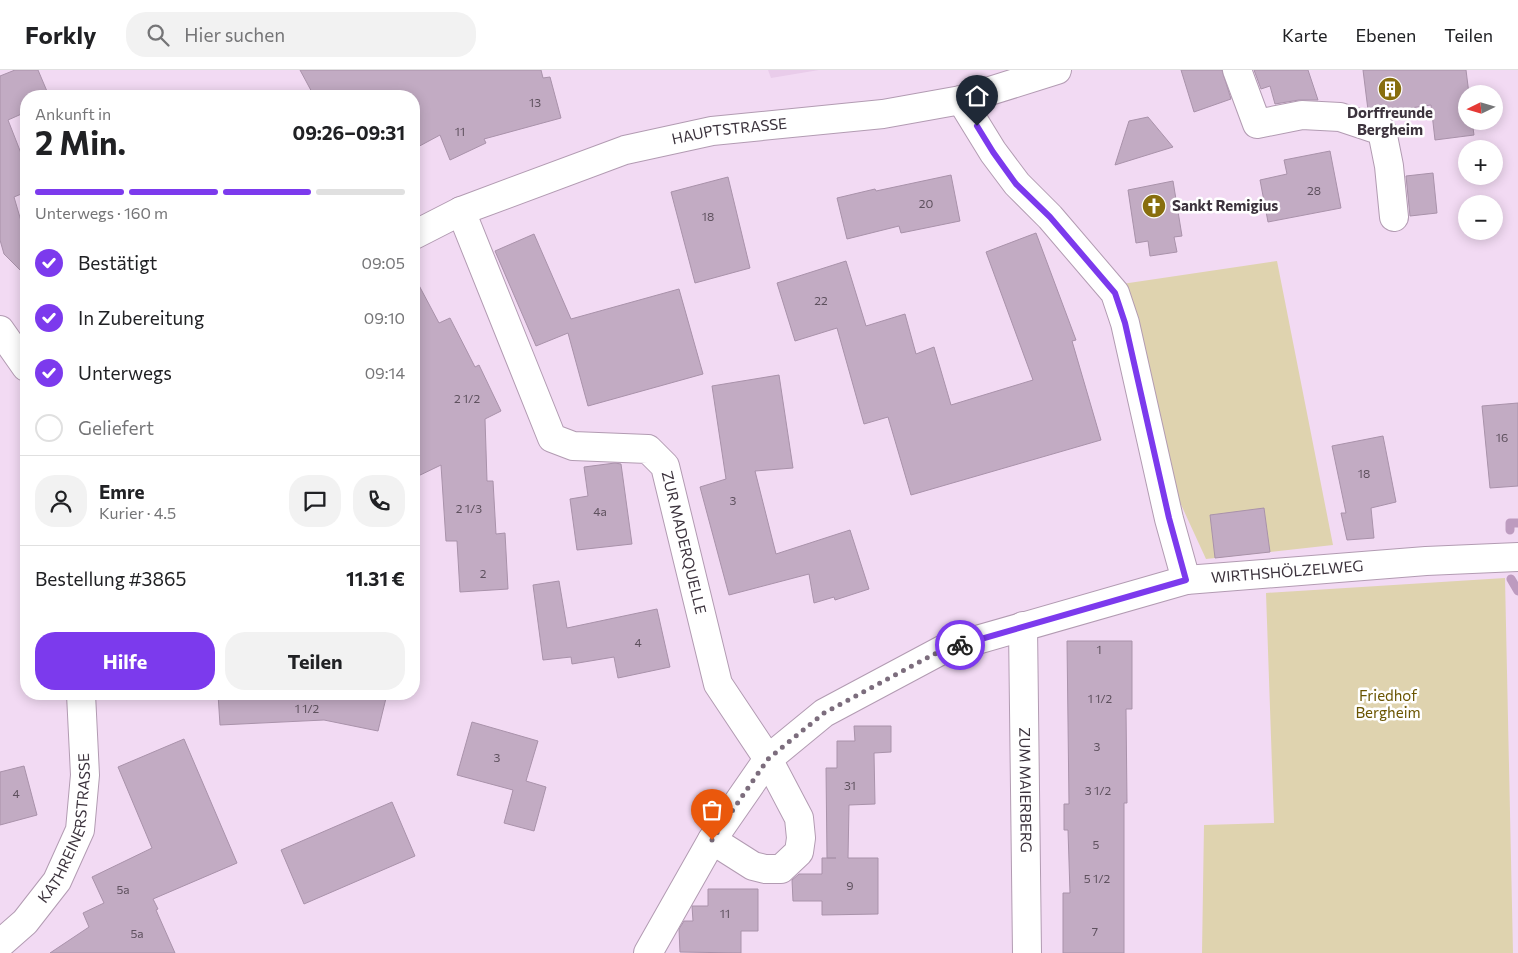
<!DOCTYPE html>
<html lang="de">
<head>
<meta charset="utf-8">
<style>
  :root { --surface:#fff; --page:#f2f2f2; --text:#202124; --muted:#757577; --line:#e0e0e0; --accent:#7c3aed }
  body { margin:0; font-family:Commissioner,sans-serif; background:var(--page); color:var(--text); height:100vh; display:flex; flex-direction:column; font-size:19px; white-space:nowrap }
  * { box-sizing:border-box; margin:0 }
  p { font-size:16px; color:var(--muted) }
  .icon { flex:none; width:28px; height:28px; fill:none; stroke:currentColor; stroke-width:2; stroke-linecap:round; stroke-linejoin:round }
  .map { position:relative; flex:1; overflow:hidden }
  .drawer { position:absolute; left:20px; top:20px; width:400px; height:610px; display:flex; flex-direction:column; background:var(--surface); border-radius:20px; box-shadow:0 2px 12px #0003 }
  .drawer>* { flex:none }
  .needle { width:32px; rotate:265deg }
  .tools { position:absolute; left:1458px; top:15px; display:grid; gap:10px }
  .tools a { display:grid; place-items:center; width:45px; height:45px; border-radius:50%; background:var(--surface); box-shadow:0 2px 12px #0003; font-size:25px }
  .pin { position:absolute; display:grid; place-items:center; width:42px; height:42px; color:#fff; margin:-51px -21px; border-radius:50% 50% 50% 0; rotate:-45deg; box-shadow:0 0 5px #0007 }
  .pin .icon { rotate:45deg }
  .courier { position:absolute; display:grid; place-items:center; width:50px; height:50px; margin:-25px; border:4px solid #7c3aed; border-radius:50%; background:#fff; color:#222; box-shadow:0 1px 6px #0007 }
  .summary em { font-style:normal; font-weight:700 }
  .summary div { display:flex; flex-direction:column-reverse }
  .summary { display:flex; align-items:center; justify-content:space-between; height:85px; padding:0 15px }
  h1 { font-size:32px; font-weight:700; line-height:38px }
  .bar { display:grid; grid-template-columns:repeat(4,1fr); gap:8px 5px; align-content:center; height:60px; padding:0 15px }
  .bar i { height:6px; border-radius:4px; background:var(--line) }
  .bar .on { background:var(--accent) }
  .bar p { grid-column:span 4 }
  .line { display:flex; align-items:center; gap:12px; padding:0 15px; border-top:1px solid var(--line) }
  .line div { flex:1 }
  .round { display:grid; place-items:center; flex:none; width:52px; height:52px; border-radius:20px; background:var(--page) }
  ol { padding:0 15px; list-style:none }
  li { display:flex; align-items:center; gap:15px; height:55px }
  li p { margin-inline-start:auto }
  li .icon { padding:5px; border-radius:50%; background:var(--accent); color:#fff; stroke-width:4 }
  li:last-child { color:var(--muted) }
  li i { width:28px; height:28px; border:2px solid var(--line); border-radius:50% }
  .action { display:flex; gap:10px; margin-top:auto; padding:10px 15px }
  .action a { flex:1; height:58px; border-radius:20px; background:var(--accent); color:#fff; font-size:20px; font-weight:700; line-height:58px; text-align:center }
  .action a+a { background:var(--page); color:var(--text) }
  header { display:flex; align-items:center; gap:30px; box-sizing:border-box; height:70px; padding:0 25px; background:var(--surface); border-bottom:1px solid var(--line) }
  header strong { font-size:24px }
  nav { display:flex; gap:28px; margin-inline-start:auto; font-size:18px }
  .search { width:350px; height:45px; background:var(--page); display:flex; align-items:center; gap:12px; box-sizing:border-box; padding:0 18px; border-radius:20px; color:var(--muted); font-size:19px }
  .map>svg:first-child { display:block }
  .built { fill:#e9ccea }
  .green { fill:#dfd3af }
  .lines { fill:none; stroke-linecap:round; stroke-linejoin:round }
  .stream { stroke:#bd9bbf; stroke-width:9 }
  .building { fill:#c2abc3; stroke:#a992aa }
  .minor-casing { stroke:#b29bb2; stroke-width:30 }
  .minor { stroke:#fff; stroke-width:28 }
  .done { stroke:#7c6d7d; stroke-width:5; stroke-dasharray:0 9 }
  .route { stroke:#7c3aed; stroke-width:6 }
  .labels { text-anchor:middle; stroke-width:5; stroke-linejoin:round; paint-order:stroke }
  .number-label { font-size:12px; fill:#5e515e }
  .poi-label { font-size:15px; font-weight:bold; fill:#3c333d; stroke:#fff }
  .street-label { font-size:15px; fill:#3c333d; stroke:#fff }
  .park-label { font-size:15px; fill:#6a5400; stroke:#fff }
</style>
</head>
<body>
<header>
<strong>Forkly</strong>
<div class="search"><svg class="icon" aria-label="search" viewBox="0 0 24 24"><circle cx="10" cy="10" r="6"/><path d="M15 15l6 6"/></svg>Hier suchen</div>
<nav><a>Karte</a><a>Ebenen</a><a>Teilen</a></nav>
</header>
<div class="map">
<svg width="1518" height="883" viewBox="0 0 1518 883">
  <rect width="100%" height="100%" fill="#f2daf3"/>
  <path class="built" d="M768,0H819L771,8Z"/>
  <path class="green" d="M1277,191L1333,475L1206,489L1178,428L1122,214Z
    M1505,508L1513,883H1202L1204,755L1274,753L1266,523Z"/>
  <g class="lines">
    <path class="stream" d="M1510,460V453H1518
      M1511,509L1518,521"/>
  </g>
  <path class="building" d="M15,0H38L49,26H26V42L8,50L26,96V122L14,127L26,168V206L4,184L0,170V6Z
    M300,0H541L543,8L550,7L561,48L484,69L486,73L450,90L440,65L414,79V26H314Z
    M1181,0H1222L1231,29L1194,42Z
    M1254,0H1308L1318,30H1299L1275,34L1270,16L1261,19Z
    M1363,0H1466L1469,24H1466V51H1472L1474,65L1435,70L1431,35L1376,43L1368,40Z
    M1148,47L1173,77L1115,95L1129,51Z
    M1330,81L1341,138L1268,152L1260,110L1287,104L1284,90Z
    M1433,103L1437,143L1410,146L1406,106Z
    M951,105L960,151L901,163L899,156L847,169L837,128L875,119L876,121Z
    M728,107L750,198L695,213L671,122Z
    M1173,111L1182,166L1174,167L1177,182L1150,186L1148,171L1136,173L1128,120Z
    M1036,163L1076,270L1072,271L1101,370L911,425L888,347L864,354L837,258L795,271L777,213L846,191L866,256L905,244L916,284L934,277L951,335L1033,310L986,182Z
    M534,164L571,249L679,219L703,304L588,336L568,263L536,276L495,181Z
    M414,206L439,253L450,248L475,297L479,295L501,341L485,349L487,411H493L496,464L505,463L508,519L460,522L457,471H446L441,395L414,408Z
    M779,305L793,398L755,401L776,484L850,460L869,519L835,530L834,527L814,533L809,504L729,525L700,417L726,409L712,316Z
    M1518,333V416L1490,418L1482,336Z
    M1383,366L1396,432L1371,438L1374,468L1347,470L1341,443H1346L1332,376Z
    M615,393L621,394L632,474L577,480L570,429L588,426L584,397Z
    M1264,438L1270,482L1215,488L1210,445Z
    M559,511L567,558L657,539L670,597L618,608L614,587L572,594L571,587L543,590L533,515Z
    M1067,571H1132V639H1126L1127,733H1124V883H1063V823H1070L1068,760H1064V734H1069Z
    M218,624H387L378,661L324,650L220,655Z
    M472,652L538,671L526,711L546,717L534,761L504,753L513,720L457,705Z
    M854,656H891V682L874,683L875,734L849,735L848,788H878V844L822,845V831H793L792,810L799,804H822V788H836H827L826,698H837V671H855Z
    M184,669L237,793L153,829L158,839L156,840L175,883H50L89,857L83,843L104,833L92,807L152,778L118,697Z
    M24,696L37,745L0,755V702Z
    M392,732L415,786L304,834L281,780Z
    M708,819H758V861H741V883L680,882L679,859L684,851H693L692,836H708Z"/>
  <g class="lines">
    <g class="minor-casing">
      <g id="minor">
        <path d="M1237,0L1257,54L1302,45L1340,47L1382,61L1389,96L1394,147"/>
        <path d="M961,30L993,82L1017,114L1050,147L1115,223L1125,253L1169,449L1186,510"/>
        <path id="s1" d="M461,141L552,368L573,376L648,379L665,396L718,614L768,689L799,748L801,768L799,782L781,799H765L753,796L712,770"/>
        <path id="s2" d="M414,165L461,141L625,80L712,61L883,44L961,30L1057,0"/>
        <path d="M0,260L26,297"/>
        <path id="s3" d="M1023,556L1027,883"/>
        <path id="s4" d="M0,874L25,852L57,811L80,760L85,705L81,624"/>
        <path id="s5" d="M648,883L712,770L768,689L824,643L942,580L1186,510L1426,491L1518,487"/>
      </g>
    </g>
    <use href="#minor" class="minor"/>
  </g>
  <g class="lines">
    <path class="done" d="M712,770L768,689L824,643L942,580L960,575"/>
    <path class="route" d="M960,575L1186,510L1169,448L1125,253L1115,223L1050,147L1016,114L993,82L977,56"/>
  </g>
  <defs>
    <g id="building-disc" transform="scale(1.25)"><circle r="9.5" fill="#886e0e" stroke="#fff"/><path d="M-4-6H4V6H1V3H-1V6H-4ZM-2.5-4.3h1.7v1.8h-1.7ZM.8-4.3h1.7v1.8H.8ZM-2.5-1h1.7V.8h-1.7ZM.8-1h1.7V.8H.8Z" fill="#fff"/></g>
    <g id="church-disc" transform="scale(1.25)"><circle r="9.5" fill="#886e0e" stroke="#fff"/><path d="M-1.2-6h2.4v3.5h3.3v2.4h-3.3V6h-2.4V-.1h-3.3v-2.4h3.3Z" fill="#fff"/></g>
  </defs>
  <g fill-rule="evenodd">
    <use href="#building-disc" x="1390" y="19"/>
    <use href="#church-disc" x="1154" y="136"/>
  </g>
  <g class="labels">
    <g class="number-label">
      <text x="535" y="37">13</text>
      <text x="460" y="66">11</text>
      <text x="1314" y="125">28</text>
      <text x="926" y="138">20</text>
      <text x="708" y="151">18</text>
      <text x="821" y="235">22</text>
      <text x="467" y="333">2 1/2</text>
      <text x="1502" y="372">16</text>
      <text x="1364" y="408">18</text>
      <text x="733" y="435">3</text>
      <text x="469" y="443">2 1/3</text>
      <text x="600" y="446">4a</text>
      <text x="483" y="508">2</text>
      <text x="638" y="577">4</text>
      <text x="1099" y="584">1</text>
      <text x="1100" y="633">1 1/2</text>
      <text x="307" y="643">1 1/2</text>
      <text x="1097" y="681">3</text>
      <text x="497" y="692">3</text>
      <text x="850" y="720">31</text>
      <text x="1098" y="725">3 1/2</text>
      <text x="16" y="728">4</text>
      <text x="1096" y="779">5</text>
      <text x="1097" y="813">5 1/2</text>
      <text x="850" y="820">9</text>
      <text x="123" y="824">5a</text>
      <text x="725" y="848">11</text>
      <text x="1095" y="866">7</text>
      <text x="137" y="868">5a</text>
    </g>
    <g class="poi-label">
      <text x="1390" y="48">Dorffreunde<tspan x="1390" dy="17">Bergheim</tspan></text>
      <text x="1172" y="141" text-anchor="start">Sankt Remigius</text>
    </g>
    <g class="street-label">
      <text dy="5" stroke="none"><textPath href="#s2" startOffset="334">HAUPTSTRASSE</textPath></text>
      <text dy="5" stroke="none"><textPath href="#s1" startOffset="445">ZUR MADERQUELLE</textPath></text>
      <text dy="5" stroke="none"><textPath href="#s5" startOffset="790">WIRTHSHÖLZELWEG</textPath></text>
      <text dy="5" stroke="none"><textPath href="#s3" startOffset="164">ZUM MAIERBERG</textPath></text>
      <text dy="5" stroke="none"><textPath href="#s4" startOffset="139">KATHREINERSTRASSE</textPath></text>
    </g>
    <g class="park-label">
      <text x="1388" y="631">Friedhof<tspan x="1388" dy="17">Bergheim</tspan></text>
    </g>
  </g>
</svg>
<div class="tools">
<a><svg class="needle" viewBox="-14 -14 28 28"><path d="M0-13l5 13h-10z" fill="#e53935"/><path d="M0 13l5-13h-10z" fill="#757577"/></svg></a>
<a>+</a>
<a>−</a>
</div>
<div class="pin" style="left:712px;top:770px;background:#ea580c"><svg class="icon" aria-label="bag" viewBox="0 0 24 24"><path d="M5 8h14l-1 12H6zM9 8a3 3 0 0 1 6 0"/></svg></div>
<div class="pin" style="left:977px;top:56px;background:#1f2937"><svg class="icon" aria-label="home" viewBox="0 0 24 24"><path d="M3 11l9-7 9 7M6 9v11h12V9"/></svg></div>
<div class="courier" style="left:960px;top:575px"><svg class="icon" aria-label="bike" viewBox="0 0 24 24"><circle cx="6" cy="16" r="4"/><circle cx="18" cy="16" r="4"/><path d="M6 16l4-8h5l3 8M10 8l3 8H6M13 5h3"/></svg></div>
<section class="drawer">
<div class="summary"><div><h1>2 Min.</h1><p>Ankunft in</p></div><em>09:26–09:31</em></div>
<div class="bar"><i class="on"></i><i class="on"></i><i class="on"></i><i></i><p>Unterwegs · 160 m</p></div>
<ol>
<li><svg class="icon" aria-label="check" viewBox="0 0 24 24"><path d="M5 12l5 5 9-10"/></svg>Bestätigt<p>09:05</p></li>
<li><svg class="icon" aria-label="check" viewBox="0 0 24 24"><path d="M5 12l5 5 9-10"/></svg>In Zubereitung<p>09:10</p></li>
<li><svg class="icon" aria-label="check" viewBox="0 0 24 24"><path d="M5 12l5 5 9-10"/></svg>Unterwegs<p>09:14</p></li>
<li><i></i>Geliefert</li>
</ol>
<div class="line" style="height:90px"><a class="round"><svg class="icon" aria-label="person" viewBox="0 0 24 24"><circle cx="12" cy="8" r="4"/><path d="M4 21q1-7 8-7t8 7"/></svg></a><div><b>Emre</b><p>Kurier · 4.5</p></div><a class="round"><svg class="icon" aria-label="chat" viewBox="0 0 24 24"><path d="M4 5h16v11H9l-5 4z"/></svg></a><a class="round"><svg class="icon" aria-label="phone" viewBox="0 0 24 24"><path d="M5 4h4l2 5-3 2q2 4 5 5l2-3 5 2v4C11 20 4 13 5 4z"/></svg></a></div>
<div class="line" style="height:65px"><div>Bestellung #3865</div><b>11.31 €</b></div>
<div class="action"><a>Hilfe</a><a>Teilen</a></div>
</section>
</div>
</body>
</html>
